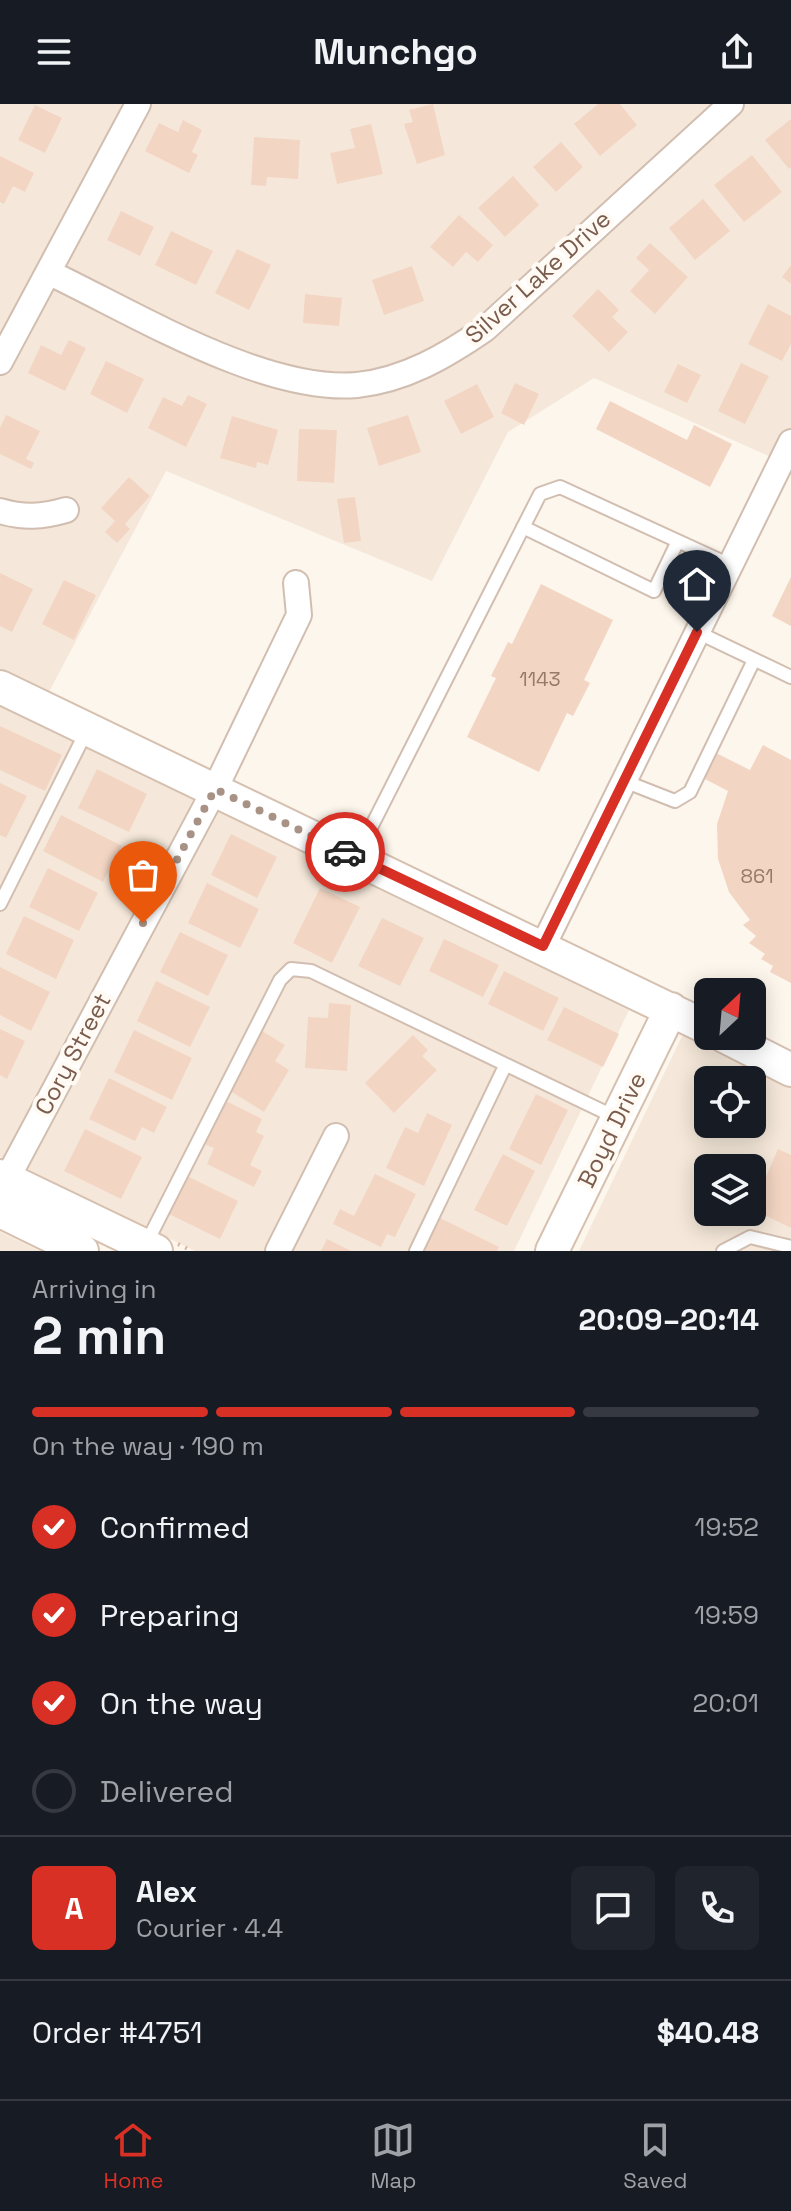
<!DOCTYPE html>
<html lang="en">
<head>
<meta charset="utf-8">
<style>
  :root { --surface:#171b24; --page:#20242c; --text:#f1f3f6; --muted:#9ea1a6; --line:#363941; --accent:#d93025 }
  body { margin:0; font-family:"Space Grotesk",sans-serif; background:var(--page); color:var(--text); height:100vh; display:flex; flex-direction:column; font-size:30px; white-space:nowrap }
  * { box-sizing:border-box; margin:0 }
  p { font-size:26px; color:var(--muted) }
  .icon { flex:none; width:44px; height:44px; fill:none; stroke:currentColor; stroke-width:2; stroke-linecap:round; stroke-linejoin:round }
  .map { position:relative; height:1147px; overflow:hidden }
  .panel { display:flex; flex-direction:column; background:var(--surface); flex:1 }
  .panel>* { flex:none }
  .needle { width:52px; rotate:26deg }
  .controls { position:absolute; left:694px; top:874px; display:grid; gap:16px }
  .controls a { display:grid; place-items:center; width:72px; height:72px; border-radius:12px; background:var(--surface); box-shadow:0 4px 20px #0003; font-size:40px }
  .pin { position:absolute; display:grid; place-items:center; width:68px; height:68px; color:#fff; margin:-82px -34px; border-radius:50% 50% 50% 0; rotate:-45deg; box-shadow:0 0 8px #0007 }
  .pin .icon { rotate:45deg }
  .courier { position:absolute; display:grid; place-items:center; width:80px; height:80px; margin:-40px; border:6px solid #d93025; border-radius:50%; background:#fff; color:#222; box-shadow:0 2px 10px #0007 }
  .overview em { font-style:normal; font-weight:700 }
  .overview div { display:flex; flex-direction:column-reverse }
  .overview { display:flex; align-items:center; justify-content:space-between; height:136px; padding:0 32px }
  h1 { font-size:52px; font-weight:700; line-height:60px }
  .bar { display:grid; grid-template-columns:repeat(4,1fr); gap:12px 8px; align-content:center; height:96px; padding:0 32px }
  .bar i { height:10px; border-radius:6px; background:var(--line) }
  .bar .current { background:var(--accent) }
  .bar p { grid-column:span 4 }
  .line { display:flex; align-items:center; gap:20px; padding:0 32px; border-top:2px solid var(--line) }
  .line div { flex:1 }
  .round { display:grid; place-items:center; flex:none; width:84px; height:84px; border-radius:12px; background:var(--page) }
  ol { padding:0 32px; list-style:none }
  li { display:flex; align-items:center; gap:24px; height:88px }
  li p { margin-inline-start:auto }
  li .icon { padding:8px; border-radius:50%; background:var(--accent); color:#fff; stroke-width:4 }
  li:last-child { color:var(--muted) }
  li i { width:44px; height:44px; border:4px solid var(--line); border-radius:50% }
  header { display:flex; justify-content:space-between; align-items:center; height:104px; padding:0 32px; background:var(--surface); font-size:36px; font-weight:700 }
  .menu { display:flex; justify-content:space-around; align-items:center; height:112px; border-top:2px solid var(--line); background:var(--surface); font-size:22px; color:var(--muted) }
  .menu a { display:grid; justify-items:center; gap:4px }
  .menu .current { color:var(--accent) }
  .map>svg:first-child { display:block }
  .residential { fill:#f5e8da; fill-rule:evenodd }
  .building { fill:#f3d5c3 }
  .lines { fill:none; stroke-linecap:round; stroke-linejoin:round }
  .lane-casing { stroke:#d1beb0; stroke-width:16 }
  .street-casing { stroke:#d1beb0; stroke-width:28 }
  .secondary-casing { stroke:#d6c0b0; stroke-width:36 }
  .path { stroke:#d9b8a5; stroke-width:4; stroke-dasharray:2 6; stroke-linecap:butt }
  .lane { stroke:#fff; stroke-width:12 }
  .street { stroke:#fff; stroke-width:24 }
  .secondary { stroke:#fff; stroke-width:32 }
  .done { stroke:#a89285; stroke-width:8; stroke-dasharray:0 14.4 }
  .route { stroke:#d93025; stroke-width:10 }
  .labels { text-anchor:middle; stroke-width:8; stroke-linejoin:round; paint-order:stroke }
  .number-label { font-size:20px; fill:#987a6a }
  .street-label { font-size:24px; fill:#7a5c4d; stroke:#fffaf3 }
</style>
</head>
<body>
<header><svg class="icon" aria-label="menu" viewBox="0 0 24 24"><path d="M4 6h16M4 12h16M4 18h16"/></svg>Munchgo<svg class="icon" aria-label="share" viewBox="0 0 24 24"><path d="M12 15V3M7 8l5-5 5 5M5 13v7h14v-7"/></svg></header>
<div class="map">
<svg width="791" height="1147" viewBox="0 0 791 1147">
  <rect width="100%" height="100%" fill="#fdf6ec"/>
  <path class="residential" d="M0,0H791V362L594,274L508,328L432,477L166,367L33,618L629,906L514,1147H195L0,1053Z
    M684,928L791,981V1147H579ZM708,976H752V1020H708ZM708,1064H752V1108H708Z
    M0,1128L40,1147H0Z"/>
  <path class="building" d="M433,0L445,51L417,60L404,20L413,18L409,6Z
    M598,0H620L637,21L600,52L574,20Z
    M35,1L62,14L45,49L18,36Z
    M791,15V63L789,65L765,36Z
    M183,16L202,26L192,48L198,51L189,69L145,47L159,19L178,28Z
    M371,20L383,70L337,80L330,49L355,44L350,25Z
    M254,33L300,36L298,75L267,73L266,82L251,81Z
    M561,38L583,63L556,88L533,63Z
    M752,51L782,88L744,118L714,81Z
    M0,52L34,69L25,88L13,82L4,100L0,98Z
    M513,72L539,101L505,133L478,104Z
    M703,95L730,127L695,156L669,124Z
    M121,107L154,123L140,152L107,136Z
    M459,111L493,141L478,158L466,148L453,163L430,143Z
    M171,127L213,147L196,181L155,161Z
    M650,139L688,173L655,210L630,187L649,166L636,154Z
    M237,145L271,161L249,206L215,189Z
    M791,161V180L782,173Z
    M412,162L424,197L384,211L372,176Z
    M598,185L619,206L612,213L628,228L609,248L572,212Z
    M305,190L342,194L339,222L303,219Z
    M768,200L791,212V240L782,257L748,240Z
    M69,236L86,244L65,287L28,269L41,241L61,251Z
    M106,257L144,275L127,309L90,290Z
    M741,259L769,272L745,320L718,307Z
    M678,260L701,271L687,299L664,288Z
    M515,279L539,290L524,321L501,309Z
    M477,280L494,313L461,330L444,297Z
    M188,291L207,300L186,343L148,324L163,293L182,302Z
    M610,297L687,336L694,321L732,340L710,383L596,325Z
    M6,311L40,327L26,355L34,359L31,365L0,350V324Z
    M408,311L421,348L379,362L367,324Z
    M232,312L278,326L268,361L257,358L256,364L220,354Z
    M299,325L337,326L334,379L297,377Z
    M129,373L150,392L125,420L130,425L117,439L105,428L115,417L101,404Z
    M355,393L361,437L344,439L337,395Z
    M0,469L33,485L12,528L0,522Z
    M791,473V522L772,512Z
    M64,476L96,491L74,536L42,520Z
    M541,480L613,516L584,576L590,579L573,612L567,609L539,668L467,633L496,574L491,572L508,538L512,540Z
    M0,622L62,651L45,687L0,666Z
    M763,641L791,656V879L770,868L773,862L761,855L765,850L749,839L756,832L743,821L750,816L729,788L718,755L717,720L728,687L701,673L714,648L750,666Z
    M97,665L147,690L129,728L78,704Z
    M0,679L27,692L6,734L0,731Z
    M61,711L122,742L103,778L43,747Z
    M231,730L277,753L257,794L211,771Z
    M48,764L98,789L79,827L29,803Z
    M207,779L259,805L240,844L188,819Z
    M320,784L360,803L332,859L293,839Z
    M24,812L74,836L56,875L6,850Z
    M382,814L424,834L400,882L358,862Z
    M180,828L228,851L208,892L160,868Z
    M444,835L499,861L483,893L429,867Z
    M0,863L50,888L31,927L0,911Z
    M504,867L559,894L543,927L488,900Z
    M156,877L210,903L190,943L137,917Z
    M329,899L351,901L347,967L305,964L308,913L328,914Z
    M564,903L619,930L603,963L547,936Z
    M0,925L25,937L7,975L0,971Z
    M134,926L192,954L172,996L114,968Z
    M262,927L285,941L275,957L289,966L264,1008L227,985Z
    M413,931L428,946L422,952L437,966L394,1009L365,979Z
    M109,974L167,1003L154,1029L142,1023L135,1037L89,1015Z
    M536,990L568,1006L541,1061L509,1045Z
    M224,996L262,1015L256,1028L264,1032L250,1061L262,1067L254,1083L207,1060L214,1044L204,1040Z
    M427,1009L452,1021L424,1082L386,1064L405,1023L418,1029Z
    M85,1025L142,1053L121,1095L64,1067Z
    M778,1045L791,1051V1124L752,1105Z
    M503,1050L535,1067L507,1122L474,1106Z
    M375,1070L416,1090L395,1133L387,1130L381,1143L333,1120L340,1105L354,1112Z
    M185,1071L238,1097L220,1135L167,1109Z
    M434,1111L499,1143L497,1147H417Z
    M327,1135L351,1147H321Z"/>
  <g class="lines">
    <g class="lane-casing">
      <path id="lane" d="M523,423L654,487L677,439
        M697,528L791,573
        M624,677L675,697L690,688L754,556
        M356,753L540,390L560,383L730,461
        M0,800L86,628
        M145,1142L280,876L291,865L311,867L617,1014
        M416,1147L505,962
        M723,1147L750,1133L791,1143"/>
    </g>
    <g class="street-casing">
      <path id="street" d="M50,169C134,209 264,289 357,281C405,276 446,252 485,225L731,0
        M0,258L138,0
        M0,407C24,414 42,413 66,406
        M543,842L791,338
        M0,1088L215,685L299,511L296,479
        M278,1147L336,1032"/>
    </g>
    <g class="secondary-casing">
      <path id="secondary" d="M0,583L708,924
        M724,932L791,966
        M0,1072L156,1147
        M0,1107L82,1147
        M552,1147L671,905"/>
    </g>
    <path class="path" d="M178,1140L192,1147"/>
    <use href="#lane" class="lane"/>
    <use href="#street" class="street"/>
    <use href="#secondary" class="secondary"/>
  </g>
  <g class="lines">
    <path class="done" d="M143,819L215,685L345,748"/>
    <path class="route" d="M345,748L543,842L697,528"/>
  </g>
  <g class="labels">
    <g class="number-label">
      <text x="540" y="582">1143</text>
      <text x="757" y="779">861</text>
    </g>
    <g class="street-label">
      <text transform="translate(538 173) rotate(-42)" y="8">Silver Lake Drive</text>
      <text transform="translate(73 950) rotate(-62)" y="8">Cory Street</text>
      <text transform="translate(612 1026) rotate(-64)" y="8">Boyd Drive</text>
    </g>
  </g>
</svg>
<div class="controls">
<a><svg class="needle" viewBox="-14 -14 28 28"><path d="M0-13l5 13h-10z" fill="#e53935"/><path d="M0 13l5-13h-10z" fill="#9ea1a6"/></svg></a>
<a><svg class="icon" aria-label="locate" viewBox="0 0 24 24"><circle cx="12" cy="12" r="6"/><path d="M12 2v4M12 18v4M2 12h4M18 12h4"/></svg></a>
<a><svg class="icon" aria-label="layers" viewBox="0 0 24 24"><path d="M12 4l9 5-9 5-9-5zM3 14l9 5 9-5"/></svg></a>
</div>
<div class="pin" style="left:143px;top:819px;background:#ea580c"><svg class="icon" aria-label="bag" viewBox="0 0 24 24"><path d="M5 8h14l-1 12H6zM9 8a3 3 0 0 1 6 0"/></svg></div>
<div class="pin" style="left:697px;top:528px;background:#1f2937"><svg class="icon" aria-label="home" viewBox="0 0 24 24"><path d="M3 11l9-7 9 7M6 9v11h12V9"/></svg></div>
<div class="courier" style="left:345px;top:748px"><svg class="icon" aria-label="car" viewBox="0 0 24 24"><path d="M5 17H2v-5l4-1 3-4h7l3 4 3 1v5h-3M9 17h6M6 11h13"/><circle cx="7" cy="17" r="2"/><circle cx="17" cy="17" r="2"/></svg></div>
</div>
<section class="panel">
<div class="overview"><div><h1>2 min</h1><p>Arriving in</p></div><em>20:09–20:14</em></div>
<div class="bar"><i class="current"></i><i class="current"></i><i class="current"></i><i></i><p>On the way · 190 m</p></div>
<ol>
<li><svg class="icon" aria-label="check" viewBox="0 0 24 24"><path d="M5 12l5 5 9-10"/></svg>Confirmed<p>19:52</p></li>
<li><svg class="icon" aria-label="check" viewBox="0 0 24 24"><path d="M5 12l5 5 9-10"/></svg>Preparing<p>19:59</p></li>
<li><svg class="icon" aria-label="check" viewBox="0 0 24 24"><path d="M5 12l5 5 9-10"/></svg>On the way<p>20:01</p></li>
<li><i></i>Delivered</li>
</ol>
<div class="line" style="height:144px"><b class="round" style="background:var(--accent);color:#fff">A</b><div><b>Alex</b><p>Courier · 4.4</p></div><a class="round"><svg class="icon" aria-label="chat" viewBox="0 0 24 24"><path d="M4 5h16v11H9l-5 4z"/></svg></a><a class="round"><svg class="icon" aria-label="phone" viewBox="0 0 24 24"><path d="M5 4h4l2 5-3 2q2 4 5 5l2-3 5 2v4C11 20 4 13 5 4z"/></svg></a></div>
<div class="line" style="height:104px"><div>Order #4751</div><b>$40.48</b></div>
</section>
<nav class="menu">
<a class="current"><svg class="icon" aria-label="home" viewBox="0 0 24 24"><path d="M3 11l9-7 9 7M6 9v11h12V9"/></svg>Home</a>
<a><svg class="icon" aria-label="map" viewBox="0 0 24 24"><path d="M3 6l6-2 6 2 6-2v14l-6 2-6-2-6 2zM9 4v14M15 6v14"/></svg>Map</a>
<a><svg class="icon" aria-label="saved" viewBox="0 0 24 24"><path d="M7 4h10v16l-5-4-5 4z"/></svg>Saved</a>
</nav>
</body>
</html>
